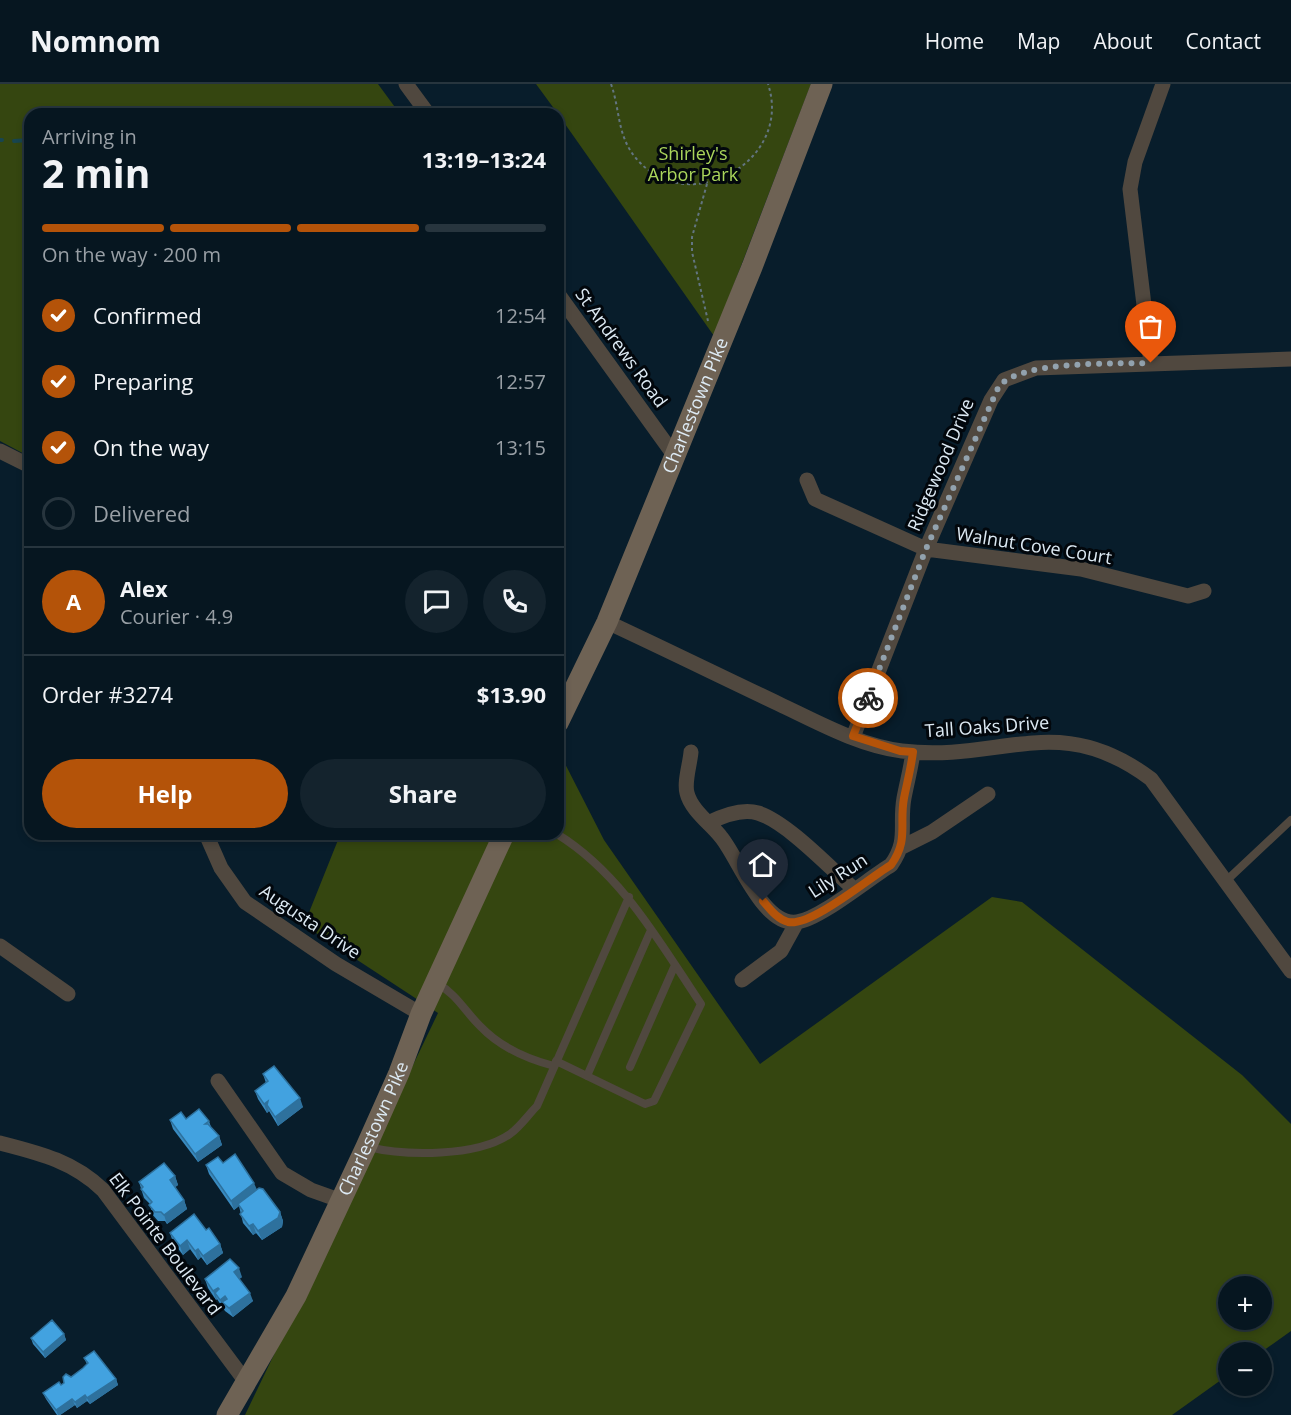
<!DOCTYPE html>
<html lang="en">
<head>
<meta charset="utf-8">
<style>
  :root { --surface:#061620; --page:#14232d; --text:#f1f3f6; --muted:#989fa5; --line:#27353e; --accent:#b45309 }
  body { margin:0; font-family:"Open Sans",sans-serif; background:var(--page); color:var(--text); height:100vh; display:flex; flex-direction:column; font-size:22px; white-space:nowrap }
  * { box-sizing:border-box; margin:0 }
  p { font-size:20px; color:var(--muted) }
  .icon { flex:none; width:33px; height:33px; fill:none; stroke:currentColor; stroke-width:2; stroke-linecap:round; stroke-linejoin:round }
  .map { position:relative; flex:1; overflow:hidden }
  .details { position:absolute; left:24px; top:24px; width:540px; height:732px; display:flex; flex-direction:column; background:var(--surface); border-radius:18px; box-shadow:0 3px 9px #0003,0 0 0 2px var(--line) }
  .details>* { flex:none }
  .buttons { position:absolute; left:1218px; top:1192px; display:grid; gap:12px }
  .buttons a { display:grid; place-items:center; width:54px; height:54px; border-radius:50%; background:var(--surface); box-shadow:0 3px 9px #0003,0 0 0 2px var(--line); font-size:30px }
  .pin { position:absolute; display:grid; place-items:center; width:51px; height:51px; color:#fff; margin:-62px -26px; border-radius:50% 50% 50% 0; rotate:-45deg; box-shadow:0 0 6px #0007 }
  .pin .icon { rotate:45deg }
  .courier { position:absolute; display:grid; place-items:center; width:60px; height:60px; margin:-30px; border:4px solid #b45309; border-radius:50%; background:#fff; color:#222; box-shadow:0 2px 8px #0007 }
  .head em { font-style:normal; font-weight:700 }
  .head div { display:flex; flex-direction:column-reverse }
  .head { display:flex; align-items:center; justify-content:space-between; height:102px; padding:0 18px }
  h1 { font-size:39px; font-weight:700; line-height:45px }
  .bar { display:grid; grid-template-columns:repeat(4,1fr); gap:9px 6px; align-content:center; height:72px; padding:0 18px }
  .bar i { height:8px; border-radius:4px; background:var(--line) }
  .bar .current { background:var(--accent) }
  .bar p { grid-column:span 4 }
  .line { display:flex; align-items:center; gap:15px; padding:0 18px; border-top:2px solid var(--line) }
  .line div { flex:1 }
  .round { display:grid; place-items:center; flex:none; width:63px; height:63px; border-radius:32px; background:var(--page) }
  ol { padding:0 18px; list-style:none }
  li { display:flex; align-items:center; gap:18px; height:66px }
  li p { margin-inline-start:auto }
  li .icon { padding:6px; border-radius:50%; background:var(--accent); color:#fff; stroke-width:4 }
  li:last-child { color:var(--muted) }
  li i { width:33px; height:33px; border:3px solid var(--line); border-radius:50% }
  .primary-button { display:flex; gap:12px; margin-top:auto; padding:12px 18px }
  .primary-button a { flex:1; height:69px; border-radius:36px; background:var(--accent); color:#fff; font-size:24px; font-weight:700; line-height:69px; text-align:center }
  .primary-button a+a { background:var(--page); color:var(--text) }
  header { display:flex; align-items:center; gap:36px; box-sizing:border-box; height:84px; padding:0 30px; background:var(--surface); border-bottom:2px solid var(--line) }
  header strong { font-size:28px }
  nav { display:flex; gap:33px; margin-inline-start:auto; font-size:21px }
  .map>svg:first-child { display:block }
  .green { fill:#354610; fill-rule:evenodd }
  .lines { fill:none; stroke-linecap:round; stroke-linejoin:round }
  .stream { stroke:#18454f; stroke-width:4 }
  .path { stroke:#637581; stroke-width:2; stroke-dasharray:3 3; stroke-linecap:butt }
  .lane { stroke:#50483f; stroke-width:8 }
  .street { stroke:#50483f; stroke-width:15 }
  .secondary { stroke:#6e6254; stroke-width:21 }
  .wall { fill:#398bc1 }
  .shaded-wall { fill:#2e719d }
  .building { fill:#42a2e0; stroke:#2e719d; stroke-width:1.5 }
  .done { stroke:#92a2ae; stroke-width:6; stroke-dasharray:0 10.8 }
  .route { stroke:#b45309; stroke-width:8 }
  .labels { text-anchor:middle; stroke-width:6; stroke-linejoin:round; paint-order:stroke }
  .park-label { font-size:18px; fill:#aad55b; stroke:#02070c }
  .street-label { font-size:18px; fill:#ddeaf4; stroke:#02070c }
</style>
</head>
<body>
<header>
<strong>Nomnom</strong>
<nav><a>Home</a><a>Map</a><a>About</a><a>Contact</a></nav>
</header>
<div class="map">
<svg width="1291" height="1331" viewBox="0 0 1291 1331">
  <rect width="100%" height="100%" fill="#081d2b"/>
  <path class="green" d="M0,0H378L400,30H30V373L0,357Z
    M536,0H811L714,252L558,30Z
    M558,666L604,756L760,980L992,813L1022,818L1242,991L1291,1040V1247L1260,1269H1228V1291L1172,1331H245L438,929L304,841L338,756L337,750H558ZM1228,1203H1262V1236H1228Z"/>
  <g class="lines">
    <path class="stream" d="M0,56H2
      M14,57L30,56"/>
    <path class="path" d="M611,0C620,25 617,51 635,73C686,137 794,78 768,0
      M707,100L692,153V168L708,237"/>
    <path class="lane" d="M1226,797L1291,736
      M437,899C458,912 463,925 480,942C500,963 527,975 554,982
      M556,977L645,1020L654,1017L701,920C660,859 622,790 557,750
      M630,983L675,881
      M587,992L651,846
      M368,1063C406,1072 477,1073 510,1050C520,1043 528,1031 537,1022L629,813"/>
    <path class="street" d="M406,0L428,30
      M558,210L674,371
      M1151,279L1130,105L1135,78L1163,0
      M0,367L30,382
      M807,396L815,415L926,465L1081,485L1188,512L1204,507
      M607,538C665,565 722,593 779,620C817,638 860,662 902,667C1001,679 1058,625 1151,695L1291,887
      M853,653L926,465L991,316L1004,296L1036,284L1291,275
      M691,668C690,680 684,698 687,709C691,726 711,740 721,753C738,773 763,843 797,838C820,835 868,795 891,781C909,756 899,742 904,714C907,698 911,684 913,668
      M708,739C722,732 742,724 758,729C787,738 830,784 854,805
      M206,750L221,784L245,818L336,880L421,930
      M902,763L932,748L988,710
      M0,862L68,910
      M742,896L781,867L797,838
      M218,997L282,1089L311,1106L339,1116
      M0,1059C39,1069 73,1077 103,1106L246,1298"/>
    <g class="secondary">
      <path id="s1" d="M558,639L607,538L752,183L822,0"/>
      <path id="s2" d="M227,1331L296,1212L366,1063L399,989L421,930L504,750"/>
    </g>
  </g>
  <path class="wall" d="M263,990L303,1023L278,1042L269,1027L267,1029L258,1015L255,1007L266,999Z
    M186,1035L209,1037L211,1043L219,1052L222,1061L198,1078L173,1045L170,1036Z
    M223,1079L257,1106L280,1128L283,1137L282,1143L262,1156L256,1149L253,1151L243,1139L239,1122L234,1126L209,1090L206,1081Z
    M175,1092L178,1101L175,1103L184,1116L187,1125L167,1140L165,1137H158L152,1130L150,1120L144,1114L139,1098Z
    M206,1146L220,1160L223,1169L207,1181L201,1173L198,1176L190,1165L183,1171L173,1158L170,1149Z
    M242,1193L239,1195L253,1217L233,1233L225,1227L217,1215L216,1216L208,1204L205,1195Z
    M64,1250L66,1256L45,1274L33,1260L31,1254Z
    M84,1274L116,1295L118,1301L90,1320L87,1317L77,1324L75,1321L60,1331H57L46,1315L43,1309L61,1301L83,1284L87,1280Z"/>
  <path class="shaded-wall" d="M300,1014L303,1023L278,1042L275,1033Z
    M268,1017L267,1021L269,1027L267,1029L264,1020Z
    M219,1052L222,1061L198,1078L195,1070Z
    M175,1092L178,1101L173,1105L170,1096Z
    M254,1099L258,1108L238,1120L239,1122L234,1126L231,1117Z
    M184,1116L187,1125L167,1140L164,1131Z
    M280,1128L283,1137L282,1143L262,1156L258,1147Z
    M253,1140L256,1149L253,1151L249,1142Z
    M187,1156L190,1165L183,1171L180,1162Z
    M220,1160L223,1169L207,1181L203,1172Z
    M198,1165L201,1173L198,1176L195,1167Z
    M239,1184L242,1193L237,1197L234,1188Z
    M218,1204L221,1212L215,1209L217,1215L216,1216L213,1207Z
    M250,1209L253,1217L233,1233L229,1224Z
    M225,1212L228,1221L222,1218L224,1224V1225L220,1216Z
    M64,1250L66,1256L45,1274L43,1268Z
    M116,1295L118,1301L90,1320L87,1314Z
    M85,1311L87,1317L77,1324L75,1318Z
    M72,1315L75,1321L60,1331H58L56,1326Z"/>
  <path class="building" d="M274,982L300,1014L275,1033L267,1021L268,1017L264,1020L255,1007L268,997L263,990Z
    M199,1025L209,1037L205,1040H208L219,1052L195,1070L170,1036L181,1028L186,1035Z
    M235,1070L254,1099L231,1117L206,1081L218,1073L223,1079Z
    M164,1079L175,1092L170,1096L184,1116L164,1131L161,1128H155L149,1121L152,1118L141,1105L143,1103L139,1098Z
    M259,1104L263,1105L280,1128L278,1134L258,1147L253,1140L249,1142L240,1130L243,1127L238,1120Z
    M194,1130L206,1146L209,1144L220,1160L203,1172L198,1165L195,1167L187,1156L180,1162L170,1149Z
    M230,1175L239,1184L234,1188L250,1209L229,1224L222,1218L227,1215L225,1212L220,1216L215,1209L219,1205L218,1204L213,1207L205,1195Z
    M52,1236L64,1250L43,1268L31,1254Z
    M94,1267L116,1295L87,1314L85,1311L75,1318L72,1315L56,1326L43,1309L59,1298L61,1301L64,1299L63,1293L66,1290L71,1293L83,1284L88,1279L84,1274Z"/>
  <g class="lines">
    <path class="done" d="M868,614L926,465L999,302C1023,276 1115,280 1151,279"/>
    <path class="route" d="M763,817C770,825 777,835 788,838C811,843 869,794 891,781C909,756 899,741 904,714C907,699 911,684 913,668L900,667L853,652L868,614"/>
  </g>
  <g class="labels">
    <g class="park-label">
      <text x="693" y="76">Shirley's<tspan x="693" dy="21">Arbor Park</tspan></text>
    </g>
    <g class="street-label">
      <text transform="translate(621 264) rotate(54)" y="6">St Andrews Road</text>
      <text dy="6" stroke="none"><textPath href="#s1" startOffset="346">Charlestown Pike</textPath></text>
      <text transform="translate(941 381) rotate(-67)" y="6">Ridgewood Drive</text>
      <text transform="translate(1034 462) rotate(9)" y="6">Walnut Cove Court</text>
      <text transform="translate(987 643) rotate(-4)" y="6">Tall Oaks Drive</text>
      <text transform="translate(838 792) rotate(-33)" y="6">Lily Run</text>
      <text transform="translate(310 838) rotate(34)" y="6">Augusta Drive</text>
      <text dy="6" stroke="none"><textPath href="#s2" startOffset="322">Charlestown Pike</textPath></text>
      <text transform="translate(165 1160) rotate(53)" y="6">Elk Pointe Boulevard</text>
    </g>
  </g>
</svg>
<div class="buttons">
<a>+</a>
<a>−</a>
</div>
<div class="pin" style="left:1151px;top:279px;background:#ea580c"><svg class="icon" aria-label="bag" viewBox="0 0 24 24"><path d="M5 8h14l-1 12H6zM9 8a3 3 0 0 1 6 0"/></svg></div>
<div class="pin" style="left:763px;top:817px;background:#1f2937"><svg class="icon" aria-label="home" viewBox="0 0 24 24"><path d="M3 11l9-7 9 7M6 9v11h12V9"/></svg></div>
<div class="courier" style="left:868px;top:614px"><svg class="icon" aria-label="bike" viewBox="0 0 24 24"><circle cx="6" cy="16" r="4"/><circle cx="18" cy="16" r="4"/><path d="M6 16l4-8h5l3 8M10 8l3 8H6M13 5h3"/></svg></div>
<section class="details">
<div class="head"><div><h1>2 min</h1><p>Arriving in</p></div><em>13:19–13:24</em></div>
<div class="bar"><i class="current"></i><i class="current"></i><i class="current"></i><i></i><p>On the way · 200 m</p></div>
<ol>
<li><svg class="icon" aria-label="check" viewBox="0 0 24 24"><path d="M5 12l5 5 9-10"/></svg>Confirmed<p>12:54</p></li>
<li><svg class="icon" aria-label="check" viewBox="0 0 24 24"><path d="M5 12l5 5 9-10"/></svg>Preparing<p>12:57</p></li>
<li><svg class="icon" aria-label="check" viewBox="0 0 24 24"><path d="M5 12l5 5 9-10"/></svg>On the way<p>13:15</p></li>
<li><i></i>Delivered</li>
</ol>
<div class="line" style="height:108px"><b class="round" style="background:var(--accent);color:#fff">A</b><div><b>Alex</b><p>Courier · 4.9</p></div><a class="round"><svg class="icon" aria-label="chat" viewBox="0 0 24 24"><path d="M4 5h16v11H9l-5 4z"/></svg></a><a class="round"><svg class="icon" aria-label="phone" viewBox="0 0 24 24"><path d="M5 4h4l2 5-3 2q2 4 5 5l2-3 5 2v4C11 20 4 13 5 4z"/></svg></a></div>
<div class="line" style="height:78px"><div>Order #3274</div><b>$13.90</b></div>
<div class="primary-button"><a>Help</a><a>Share</a></div>
</section>
</div>
</body>
</html>
